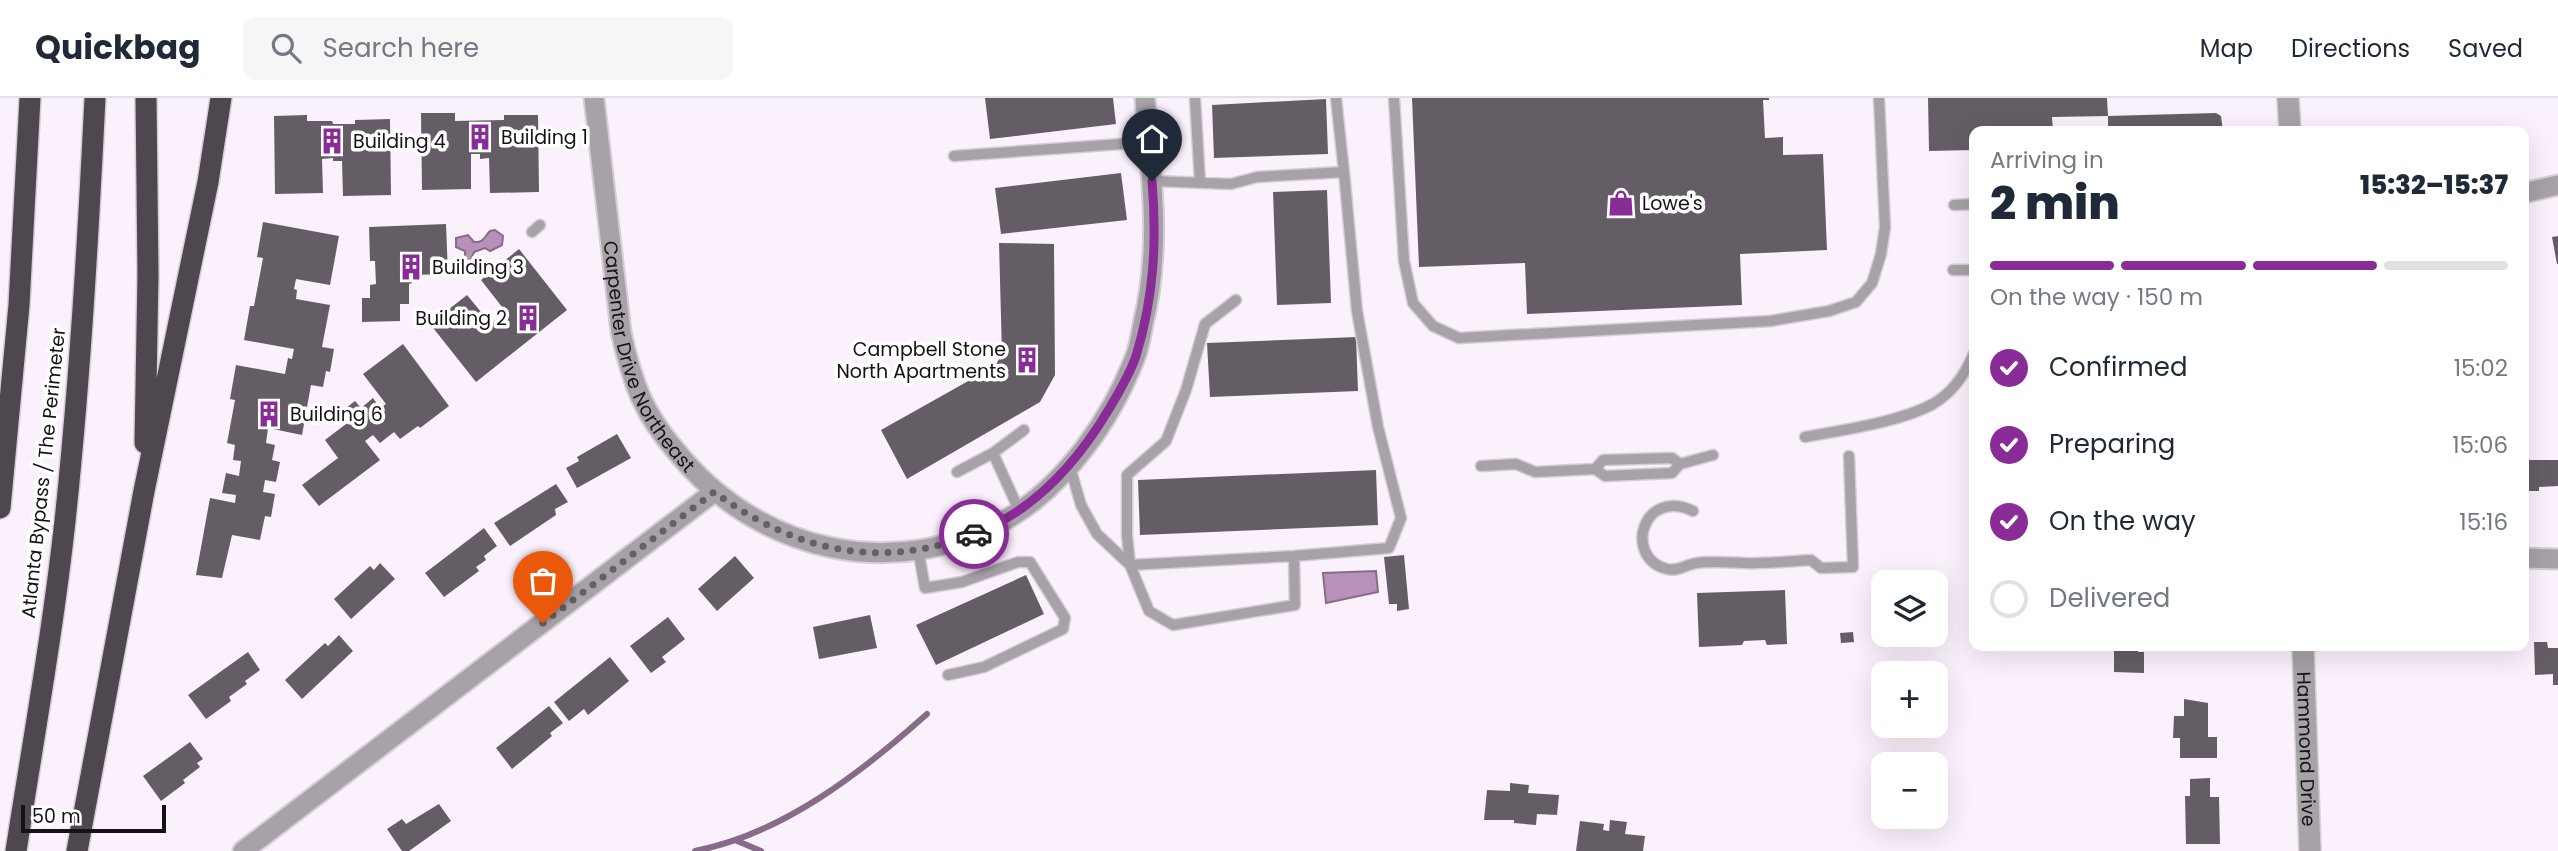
<!DOCTYPE html>
<html lang="en">
<head>
<meta charset="utf-8">
<style>
  :root { --surface:#fff; --page:#f6f6f7; --text:#1f2937; --muted:#747a83; --line:#e0e1e3; --accent:#8a2c97 }
  body { margin:0; font-family:Poppins,sans-serif; background:var(--page); color:var(--text); height:100vh; display:flex; flex-direction:column; font-size:26px; white-space:nowrap }
  * { box-sizing:border-box; margin:0 }
  p { font-size:23px; color:var(--muted) }
  .icon { flex:none; width:38px; height:38px; fill:none; stroke:currentColor; stroke-width:2; stroke-linecap:round; stroke-linejoin:round }
  .map { position:relative; flex:1; overflow:hidden }
  .details { position:absolute; left:1969px; top:28px; width:560px; height:525px; display:flex; flex-direction:column; background:var(--surface); border-radius:14px; box-shadow:0 7px 28px #0002 }
  .details>* { flex:none }
  .buttons { position:absolute; left:1871px; top:472px; display:grid; gap:14px }
  .buttons a { display:grid; place-items:center; width:77px; height:77px; border-radius:14px; background:var(--surface); box-shadow:0 7px 28px #0002; font-size:35px }
  .scale { position:absolute; left:21px; bottom:18px; width:145px; box-sizing:border-box; padding-left:7px; border:4px solid #151215; border-top:0; font-size:19px; line-height:24px; white-space:nowrap; color:#151215; -webkit-text-stroke:5px #fff; paint-order:stroke }
  .pin { position:absolute; display:grid; place-items:center; width:60px; height:60px; color:#fff; margin:-72px -30px; border-radius:50% 50% 50% 0; rotate:-45deg; box-shadow:0 0 7px #0007 }
  .pin .icon { rotate:45deg }
  .courier { position:absolute; display:grid; place-items:center; width:70px; height:70px; margin:-35px; border:5px solid #8a2c97; border-radius:50%; background:#fff; color:#222; box-shadow:0 2px 9px #0007 }
  .summary em { font-style:normal; font-weight:800 }
  .summary div { display:flex; flex-direction:column-reverse }
  .summary { display:flex; align-items:center; justify-content:space-between; height:119px; padding:0 21px }
  h1 { font-size:46px; font-weight:800; line-height:52px }
  .bar { display:grid; grid-template-columns:repeat(4,1fr); gap:10px 7px; align-content:center; height:84px; padding:0 21px }
  .bar i { height:9px; border-radius:5px; background:var(--line) }
  .bar .current { background:var(--accent) }
  .bar p { grid-column:span 4 }
  ol { padding:0 21px; list-style:none }
  li { display:flex; align-items:center; gap:21px; height:77px }
  li p { margin-inline-start:auto }
  li .icon { padding:7px; border-radius:50%; background:var(--accent); color:#fff; stroke-width:4 }
  li:last-child { color:var(--muted) }
  li i { width:38px; height:38px; border:4px solid var(--line); border-radius:50% }
  header { display:flex; align-items:center; gap:42px; box-sizing:border-box; height:98px; padding:0 35px; background:var(--surface); border-bottom:2px solid var(--line) }
  header strong { font-size:33px }
  nav { display:flex; gap:38px; margin-inline-start:auto; font-size:24px }
  .search { width:490px; height:63px; background:var(--page); display:flex; align-items:center; gap:18px; box-sizing:border-box; padding:0 24px; border-radius:14px; color:var(--muted); font-size:26px }
  .map>svg:first-child { display:block }
  .water { fill:#b692ba; stroke:#866c88; stroke-width:2 }
  .lines { fill:none; stroke-linecap:round; stroke-linejoin:round }
  .stream { stroke:#866c88; stroke-width:6 }
  .building { fill:#655d66 }
  .service-casing { stroke:#d6cdd7; stroke-width:13 }
  .minor-casing { stroke:#d6cdd7; stroke-width:23 }
  .tertiary-casing { stroke:#d6cdd7; stroke-width:24 }
  .motorway-casing { stroke:#d6cdd7; stroke-width:24 }
  .service { stroke:#a6a2a7; stroke-width:10 }
  .minor { stroke:#a6a2a7; stroke-width:19 }
  .tertiary { stroke:#a6a2a7; stroke-width:21 }
  .motorway { stroke:#4f4750; stroke-width:21 }
  .done { stroke:#666066; stroke-width:7; stroke-dasharray:0 12.6 }
  .route { stroke:#8a2c97; stroke-width:9 }
  .labels { text-anchor:middle; stroke-width:7; stroke-linejoin:round; paint-order:stroke }
  .poi-label { font-size:19px; fill:#151215; stroke:#fff; text-anchor:start }
  .street-label { font-size:19px; fill:#151215; stroke:#fff }
</style>
</head>
<body>
<header>
<strong>Quickbag</strong>
<div class="search"><svg class="icon" aria-label="search" viewBox="0 0 24 24"><circle cx="10" cy="10" r="6"/><path d="M15 15l6 6"/></svg>Search here</div>
<nav><a>Map</a><a>Directions</a><a>Saved</a></nav>
</header>
<div class="map">
<svg width="2558" height="753" viewBox="0 0 2558 753">
  <rect width="100%" height="100%" fill="#fbf1fc"/>
  <path class="water" d="M495,132L503,138L502,147L490,153L485,150L474,154L469,166L465,163V153L456,149V140L468,137L474,144C484,145 484,139 490,133Z
    M1376,473L1378,494L1326,505L1323,475Z"/>
  <g class="lines">
    <path class="stream" d="M735,742L761,753
      M695,753C783,736 862,674 927,616"/>
  </g>
  <path class="building" d="M985,0H1113L1116,26L990,41Z
    M1412,0H1769V2H1763L1765,40L1783,39V57L1823,56L1827,152L1740,156L1742,207L1527,216L1525,165L1419,169Z
    M1928,0H2107L2108,18L2052,19L2053,33H1974V52L1929,53Z
    M1326,1L1328,56L1214,60L1212,7Z
    M421,15H455V23L504,22V17H538L539,94L490,95L489,60L480,61V56H471V91L422,92Z
    M2216,15L2221,18L2223,33H2108V18Z
    M307,17V23H332L333,26H355V22L390,21L391,97L343,98L342,63H333V60L322,61L323,95L275,96L274,18Z
    M1121,75L1127,122L1001,136L995,90Z
    M1327,92L1331,205L1277,207L1273,94Z
    M263,124L339,138L330,187L296,181L294,191L297,192L296,201L330,207L322,249L334,251L330,274L326,273L323,289L311,287L302,337L268,330L266,345L275,347L272,362L280,364L276,384L265,382L263,394L275,396L271,419L265,418L260,442L232,437L222,480L196,477L210,400L235,405L236,397L222,395L226,375L239,378L241,363L233,362L235,347L227,345L235,302L230,301L236,267L285,276L288,260L292,261L294,251L244,242L250,208H254L263,160L257,159Z
    M446,126L448,176L412,177V185L409,186V206H400V223L362,224V200H370V187L376,186L375,163H370L369,129Z
    M2558,138V166H2557L2552,139Z
    M999,145L1054,146L1055,277L1040,304L907,381L881,332L995,268L1002,256Z
    M519,151L567,212L476,284L430,226L467,197L491,226L506,214L481,182Z
    M1356,239L1358,293L1210,299L1207,245Z
    M403,246L449,308L420,330L418,328L400,341L394,334L380,345L373,337L365,343L380,362L319,408L302,387L338,360L325,342L346,326L338,316L355,303L361,310L373,300L380,310L386,306L363,276Z
    M617,336L631,360L577,390L566,370L579,363L577,359Z
    M2524,362H2558V388L2539,389V393H2524Z
    M1376,372L1378,427L1140,437L1138,382Z
    M556,386L568,404L555,411L556,417L510,448L494,425Z
    M484,430L497,448L484,458L486,462L476,469L479,473L444,499L425,475Z
    M1404,457L1409,511L1397,513V506H1389L1384,459Z
    M735,458L754,480L717,513L698,491Z
    M380,465L395,481L351,521L334,501L370,468L374,472Z
    M1026,477L1044,516L936,567L916,527Z
    M1785,492L1787,546L1767,547L1765,542L1744,543L1742,547L1699,549L1697,495Z
    M870,517L877,550L819,561L813,529Z
    M668,519L685,541L662,559L666,564L651,575L630,548Z
    M1853,534L1854,544L1841,545L1840,535Z
    M339,537L353,553L302,601L285,582L325,545L328,548Z
    M2534,544H2547L2548,550H2558V587H2553V576L2535,577Z
    M2114,548H2138V554H2144V575L2114,574Z
    M248,554L260,572L245,583L247,586L229,599L231,603L206,621L188,597Z
    M610,559L629,583L588,617L584,611L569,623L554,604Z
    M2184,601L2208,605V639H2217V660H2180V640H2173L2174,618H2184Z
    M549,608L563,625L550,635L552,638L512,671L496,650Z
    M190,644L203,661L197,665L200,669L183,682L185,685L161,703L143,678Z
    M2210,680V699H2219L2220,746H2186L2185,698H2190V681Z
    M1510,685L1529,687L1528,695L1559,697L1557,717L1537,716L1536,727L1514,725V722H1484L1487,692L1510,693Z
    M439,706L451,723L409,753H402L387,731L402,721L406,726Z
    M1610,722L1627,724L1625,736L1645,738L1643,753H1576L1580,723L1604,726L1603,732L1609,733Z"/>
  <g class="lines">
    <g class="service-casing">
      <path id="service" d="M1195,0L1200,84
        M1336,0L1344,74
        M1394,0L1404,163L1413,205L1433,228L1459,240L1770,223L1829,213L1856,204L1872,185L1881,156L1885,129L1879,0
        M954,58L1149,44
        M1152,83L1231,86L1257,79L1344,74L1357,213L1378,329L1401,420L1389,450L1294,458L1295,507L1173,527L1149,513L1130,467L1127,437V377L1166,343L1186,292L1205,226L1236,202
        M1954,107L1974,106
        M532,134L540,127
        M1953,172H1974
        M1805,339C1842,332 1900,324 1933,306C1952,295 1966,275 1974,255
        M993,355L1019,412
        M1481,368L1516,366L1535,374L1595,371L1605,378L1672,375L1680,366L1713,357
        M1070,369L1081,407L1097,436L1130,467L1294,458
        M1595,371L1603,362L1672,360L1680,366
        M957,374L993,355L1024,332
        M1693,413C1642,389 1623,460 1667,471C1679,474 1686,466 1697,465C1717,462 1738,466 1757,465C1775,465 1793,463 1811,462L1821,470L1853,469L1849,358
        M918,451L925,490L962,484L1018,464H1030L1065,520L1063,531L984,569L948,577"/>
    </g>
    <g class="minor-casing">
      <g id="minor">
        <path id="s1" d="M594,0L621,234C626,257 632,279 641,300C650,319 662,337 676,353C758,455 897,487 1012,418C1067,384 1111,321 1134,262C1139,251 1141,238 1143,226C1162,149 1151,77 1145,0"/>
        <path d="M2524,95L2558,87"/>
        <path d="M2524,460L2558,461"/>
        <path d="M243,753L714,394"/>
      </g>
    </g>
    <g class="tertiary-casing">
      <g id="tertiary">
        <path d="M2288,0L2290,33"/>
        <path id="s2" d="M2303,548L2310,753"/>
      </g>
    </g>
    <g class="motorway-casing">
      <path id="motorway" d="M145,345L148,176L146,0
        M0,410L19,207L30,0
        M16,753C33,643 53,533 65,423C80,282 88,141 95,0
        M77,753L144,393L208,84L221,0"/>
    </g>
    <use href="#service" class="service"/>
    <use href="#minor" class="minor"/>
    <use href="#tertiary" class="tertiary"/>
    <use href="#motorway" class="motorway"/>
  </g>
  <g class="lines">
    <path class="done" d="M543,525L714,394C795,453 879,473 974,436"/>
    <path class="route" d="M974,436C1034,413 1077,365 1109,311C1119,294 1130,276 1136,258C1154,199 1157,143 1152,83"/>
  </g>
  <defs>
    <g id="building-bare" transform="scale(2.1)"><path d="M-4-6H4V6H1V3H-1V6H-4ZM-2.5-4.3h1.7v1.8h-1.7ZM.8-4.3h1.7v1.8H.8ZM-2.5-1h1.7V.8h-1.7ZM.8-1h1.7V.8H.8Z" fill="#8a2c97" stroke="#fff" stroke-width="2.5" paint-order="stroke"/></g>
    <g id="shop-bare" transform="scale(2.1)"><path d="M-5-2.5h2.3a2.7 3.5 0 0 1 5.4 0H5L5.5 6h-11ZM-1.5-2.5h3a1.5 2.3 0 0 0-3 0Z" fill="#8a2c97" stroke="#fff" stroke-width="2.5" paint-order="stroke"/></g>
  </defs>
  <g fill-rule="evenodd">
    <use href="#building-bare" x="480" y="39"/>
    <use href="#building-bare" x="332" y="43"/>
    <use href="#shop-bare" x="1621" y="105"/>
    <use href="#building-bare" x="411" y="169"/>
    <use href="#building-bare" x="528" y="220"/>
    <use href="#building-bare" x="1027" y="262"/>
    <use href="#building-bare" x="269" y="316"/>
  </g>
  <g class="labels">
    <g class="poi-label">
      <text x="501" y="46">Building 1</text>
      <text x="353" y="50">Building 4</text>
      <text x="1642" y="112">Lowe's</text>
      <text x="432" y="176">Building 3</text>
      <text x="507" y="227" text-anchor="end">Building 2</text>
      <text x="1006" y="258" text-anchor="end">Campbell Stone<tspan x="1006" dy="22">North Apartments</tspan></text>
      <text x="290" y="323">Building 6</text>
    </g>
    <g class="street-label">
      <text dy="7" stroke="none"><textPath href="#s1" startOffset="268">Carpenter Drive Northeast</textPath></text>
      <text transform="translate(43 375) rotate(-84)" y="7">Atlanta Bypass / The Perimeter</text>
      <text dy="7" stroke="none"><textPath href="#s2" startOffset="103">Hammond Drive</textPath></text>
    </g>
  </g>
</svg>
<div class="buttons">
<a><svg class="icon" aria-label="layers" viewBox="0 0 24 24"><path d="M12 4l9 5-9 5-9-5zM3 14l9 5 9-5"/></svg></a>
<a>+</a>
<a>−</a>
</div>
<div class="scale">50 m</div>
<div class="pin" style="left:543px;top:525px;background:#ea580c"><svg class="icon" aria-label="bag" viewBox="0 0 24 24"><path d="M5 8h14l-1 12H6zM9 8a3 3 0 0 1 6 0"/></svg></div>
<div class="pin" style="left:1152px;top:83px;background:#1f2937"><svg class="icon" aria-label="home" viewBox="0 0 24 24"><path d="M3 11l9-7 9 7M6 9v11h12V9"/></svg></div>
<div class="courier" style="left:974px;top:436px"><svg class="icon" aria-label="car" viewBox="0 0 24 24"><path d="M5 17H2v-5l4-1 3-4h7l3 4 3 1v5h-3M9 17h6M6 11h13"/><circle cx="7" cy="17" r="2"/><circle cx="17" cy="17" r="2"/></svg></div>
<section class="details">
<div class="summary"><div><h1>2 min</h1><p>Arriving in</p></div><em>15:32–15:37</em></div>
<div class="bar"><i class="current"></i><i class="current"></i><i class="current"></i><i></i><p>On the way · 150 m</p></div>
<ol>
<li><svg class="icon" aria-label="check" viewBox="0 0 24 24"><path d="M5 12l5 5 9-10"/></svg>Confirmed<p>15:02</p></li>
<li><svg class="icon" aria-label="check" viewBox="0 0 24 24"><path d="M5 12l5 5 9-10"/></svg>Preparing<p>15:06</p></li>
<li><svg class="icon" aria-label="check" viewBox="0 0 24 24"><path d="M5 12l5 5 9-10"/></svg>On the way<p>15:16</p></li>
<li><i></i>Delivered</li>
</ol>
</section>
</div>
</body>
</html>
